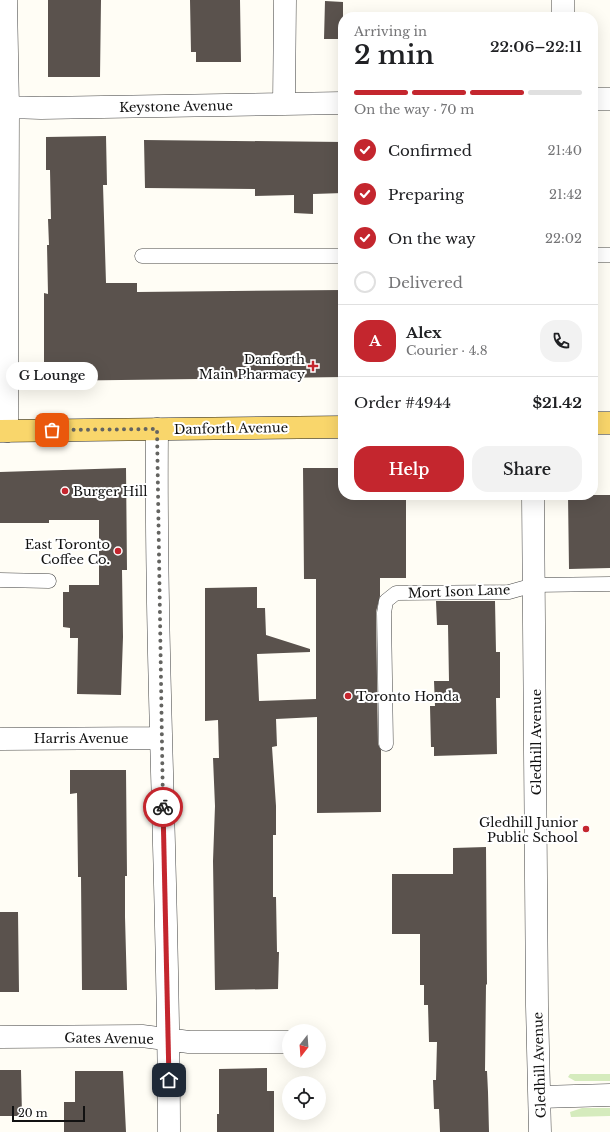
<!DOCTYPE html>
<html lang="en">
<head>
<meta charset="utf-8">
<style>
  :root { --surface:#fff; --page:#f2f2f2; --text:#202124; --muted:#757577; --line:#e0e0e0; --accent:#c4262e }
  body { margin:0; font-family:"Libre Baskerville",serif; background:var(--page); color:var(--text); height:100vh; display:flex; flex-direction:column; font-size:15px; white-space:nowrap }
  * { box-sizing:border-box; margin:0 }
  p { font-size:13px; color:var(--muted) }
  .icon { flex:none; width:22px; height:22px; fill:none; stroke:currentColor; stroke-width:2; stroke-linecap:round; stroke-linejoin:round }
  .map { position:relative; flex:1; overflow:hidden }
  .details { position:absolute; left:338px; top:12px; width:260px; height:488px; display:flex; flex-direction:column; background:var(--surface); border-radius:16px; box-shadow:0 4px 16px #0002 }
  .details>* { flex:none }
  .needle { width:26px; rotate:197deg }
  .buttons { position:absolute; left:282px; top:1024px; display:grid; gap:8px }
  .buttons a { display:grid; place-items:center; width:44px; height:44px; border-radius:50%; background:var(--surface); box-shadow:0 4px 16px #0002; font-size:20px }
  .scale { position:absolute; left:12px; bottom:10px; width:73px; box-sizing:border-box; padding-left:4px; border:2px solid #111; border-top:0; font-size:11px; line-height:14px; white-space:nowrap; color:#111; -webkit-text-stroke:3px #fff; paint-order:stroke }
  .pin { position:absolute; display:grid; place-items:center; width:34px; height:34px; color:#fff; margin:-17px; border-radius:8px; box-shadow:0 2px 6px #0006 }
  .courier { position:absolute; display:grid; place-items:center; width:40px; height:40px; margin:-20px; border:3px solid #c4262e; border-radius:50%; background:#fff; color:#222; box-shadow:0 1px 5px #0007 }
  .bubble { position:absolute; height:28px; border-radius:14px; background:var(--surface); box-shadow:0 4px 16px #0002; font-size:13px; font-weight:600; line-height:28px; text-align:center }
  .summary em { font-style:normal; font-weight:600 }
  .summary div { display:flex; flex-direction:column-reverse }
  .summary { display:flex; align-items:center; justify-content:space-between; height:68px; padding:0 16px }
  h1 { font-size:26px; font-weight:600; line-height:30px }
  .bar { display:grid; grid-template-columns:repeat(4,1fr); gap:6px 4px; align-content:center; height:48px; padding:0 16px }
  .bar i { height:5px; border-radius:3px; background:var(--line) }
  .bar .current { background:var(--accent) }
  .bar p { grid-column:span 4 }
  .line { display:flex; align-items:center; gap:10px; padding:0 16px; border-top:1px solid var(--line) }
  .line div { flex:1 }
  .round { display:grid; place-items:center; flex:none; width:42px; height:42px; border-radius:16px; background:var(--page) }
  ol { padding:0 16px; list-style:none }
  li { display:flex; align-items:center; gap:12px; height:44px }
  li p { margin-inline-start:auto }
  li .icon { padding:4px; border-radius:50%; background:var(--accent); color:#fff; stroke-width:4 }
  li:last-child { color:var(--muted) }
  li i { width:22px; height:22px; border:2px solid var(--line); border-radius:50% }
  .button { display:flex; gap:8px; margin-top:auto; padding:8px 16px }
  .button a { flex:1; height:46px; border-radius:16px; background:var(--accent); color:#fff; font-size:16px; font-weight:600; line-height:46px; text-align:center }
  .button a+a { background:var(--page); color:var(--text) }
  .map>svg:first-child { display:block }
  .green { fill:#d5ebbd }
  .building { fill:#5a524d }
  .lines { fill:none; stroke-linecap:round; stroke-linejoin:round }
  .service-casing { stroke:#444; stroke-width:15 }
  .minor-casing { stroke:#444; stroke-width:23 }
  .primary-casing { stroke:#222; stroke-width:23 }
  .service { stroke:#fff; stroke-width:14 }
  .minor { stroke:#fff; stroke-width:22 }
  .primary { stroke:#f9d66b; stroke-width:22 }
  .done { stroke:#646461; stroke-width:4; stroke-dasharray:0 7.2 }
  .route { stroke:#c4262e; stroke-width:5 }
  .poi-dot { fill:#c4262e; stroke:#fff; stroke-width:1.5 }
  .labels { text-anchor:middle; stroke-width:4; stroke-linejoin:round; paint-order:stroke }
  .street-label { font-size:13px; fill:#111; stroke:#fff }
  .poi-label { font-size:13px; fill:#111; stroke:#fff; text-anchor:end }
</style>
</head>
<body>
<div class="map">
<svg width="610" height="1132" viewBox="0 0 610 1132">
  <rect width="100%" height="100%" fill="#fffdf5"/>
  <path class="green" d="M570,1074H610V1081H575L568,1077Z
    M582,1108H610V1116L571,1117L570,1112Z"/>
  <path class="building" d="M48,0H101L100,77H48Z
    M190,0H240L241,62H196V52H191Z
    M325,1L343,2V39H324Z
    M106,136L107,185H103L106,283H137V292L343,290V377L44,381V293L48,294L47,245H49L48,219H51L50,170H46V137Z
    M144,140L343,142V193L313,194V214L294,213V195L255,196V189L145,188Z
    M126,468L127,570H122L123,637L121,695L77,694L78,638H70V628L63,627V592H69V585H99V520H49V523H0V472Z
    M303,468H343V495H406V578H380V596L376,612L378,744L381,750V812L317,813V717L276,719L277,746L272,747L276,806V835H273V897H276L277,952H279L278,989L215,990L213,861L215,806L213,758H219L218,720L205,721V588L257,587V608H265L266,635L310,649V652L257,654L259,701L316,699V579H304Z
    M568,495H610V568L569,569Z
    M436,601H495L496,652H500V698H496L497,754L434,756V747H431L430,706H435L434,681H449L448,625H437Z
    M70,770H126L127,876H125V917L127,990H82L81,877H78V872L77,793L70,794Z
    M486,847L487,984L486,985L485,1071H487L488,1092L489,1132H440L439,1109H434L433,1080H436L437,1042H429L428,1005H424V985H420V934H392V874H453V848Z
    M0,912H18L19,992H0Z
    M267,1068V1091H274V1132H217V1114H219V1069Z
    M0,1070H21L22,1116H0Z
    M75,1071H123L126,1132H64V1102H75Z"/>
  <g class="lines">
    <g class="service-casing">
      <path id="service" d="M593,255H610
        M142,256H343
        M0,580L49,581
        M386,744L384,613L386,601L396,593L509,592L534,585L610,584"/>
    </g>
    <g class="minor-casing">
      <path id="minor" d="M6,0L8,107L7,431
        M563,17V0
        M593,99H610
        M284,104L285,0
        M8,107L41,108L343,103
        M157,429C155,664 169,898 169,1132
        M533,495L537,1006L540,1132
        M0,739L161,738
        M0,1037L142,1036L189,1042H289
        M540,1097L610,1095"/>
    </g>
    <g class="primary-casing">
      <path id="primary" d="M593,423H610
        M0,431L343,427"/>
    </g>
    <use href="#service" class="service"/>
    <use href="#minor" class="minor"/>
    <use href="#primary" class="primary"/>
  </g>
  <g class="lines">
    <path class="done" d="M52,430L157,429L163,807"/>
    <path class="route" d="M163,807L169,1080"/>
  </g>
  <g class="poi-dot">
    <path d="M311 360h4v4h4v4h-4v4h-4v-4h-4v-4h4z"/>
    <circle cx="65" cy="491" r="4"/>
    <circle cx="118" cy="551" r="4"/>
    <circle cx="348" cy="696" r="4"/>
    <circle cx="586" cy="829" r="4"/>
  </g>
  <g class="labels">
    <g class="street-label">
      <text transform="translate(176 106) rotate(-1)" y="5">Keystone Avenue</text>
      <text transform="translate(231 428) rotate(-1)" y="5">Danforth Avenue</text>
      <text transform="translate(459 591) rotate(-2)" y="5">Mort Ison Lane</text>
      <text x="81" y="743">Harris Avenue</text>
      <text transform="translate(536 742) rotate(-90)" y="5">Gledhill Avenue</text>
      <text transform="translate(109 1038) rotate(1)" y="5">Gates Avenue</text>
      <text transform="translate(539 1065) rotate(-92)" y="5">Gledhill Avenue</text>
    </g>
    <g class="poi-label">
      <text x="305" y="364">Danforth<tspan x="305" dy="15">Main Pharmacy</tspan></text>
      <text x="73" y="496" text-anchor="start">Burger Hill</text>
      <text x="110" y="549">East Toronto<tspan x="110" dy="15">Coffee Co.</tspan></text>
      <text x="356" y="701" text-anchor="start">Toronto Honda</text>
      <text x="578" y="827">Gledhill Junior<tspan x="578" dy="15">Public School</tspan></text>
    </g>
  </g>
</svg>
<div class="buttons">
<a><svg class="needle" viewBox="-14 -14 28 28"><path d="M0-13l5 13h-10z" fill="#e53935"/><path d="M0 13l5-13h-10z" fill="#757577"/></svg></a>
<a><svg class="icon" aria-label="locate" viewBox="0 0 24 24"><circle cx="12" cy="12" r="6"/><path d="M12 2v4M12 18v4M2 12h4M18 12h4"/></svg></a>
</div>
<div class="scale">20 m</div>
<div class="pin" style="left:52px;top:430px;background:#ea580c"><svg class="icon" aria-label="bag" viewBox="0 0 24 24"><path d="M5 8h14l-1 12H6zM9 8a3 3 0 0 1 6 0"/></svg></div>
<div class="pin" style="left:169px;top:1080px;background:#1f2937"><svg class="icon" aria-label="home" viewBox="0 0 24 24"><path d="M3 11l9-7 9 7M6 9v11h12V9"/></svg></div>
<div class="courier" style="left:163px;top:807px"><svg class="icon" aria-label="bike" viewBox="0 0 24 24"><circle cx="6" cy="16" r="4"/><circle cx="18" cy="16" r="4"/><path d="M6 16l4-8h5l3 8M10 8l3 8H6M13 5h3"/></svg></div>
<div class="bubble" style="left:6px;top:362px;width:92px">G Lounge</div>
<section class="details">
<div class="summary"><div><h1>2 min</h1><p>Arriving in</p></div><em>22:06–22:11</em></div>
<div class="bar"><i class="current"></i><i class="current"></i><i class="current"></i><i></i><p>On the way · 70 m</p></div>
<ol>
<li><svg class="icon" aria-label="check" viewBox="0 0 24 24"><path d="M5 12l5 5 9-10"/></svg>Confirmed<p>21:40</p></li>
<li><svg class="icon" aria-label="check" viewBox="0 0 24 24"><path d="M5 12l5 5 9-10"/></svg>Preparing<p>21:42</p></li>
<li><svg class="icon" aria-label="check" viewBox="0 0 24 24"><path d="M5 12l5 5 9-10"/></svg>On the way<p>22:02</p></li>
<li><i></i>Delivered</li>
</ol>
<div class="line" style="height:72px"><b class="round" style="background:var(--accent);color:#fff">A</b><div><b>Alex</b><p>Courier · 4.8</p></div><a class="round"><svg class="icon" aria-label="phone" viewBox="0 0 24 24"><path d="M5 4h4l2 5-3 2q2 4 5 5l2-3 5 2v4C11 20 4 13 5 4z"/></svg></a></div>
<div class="line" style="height:52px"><div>Order #4944</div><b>$21.42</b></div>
<div class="button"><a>Help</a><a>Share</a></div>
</section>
</div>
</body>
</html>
